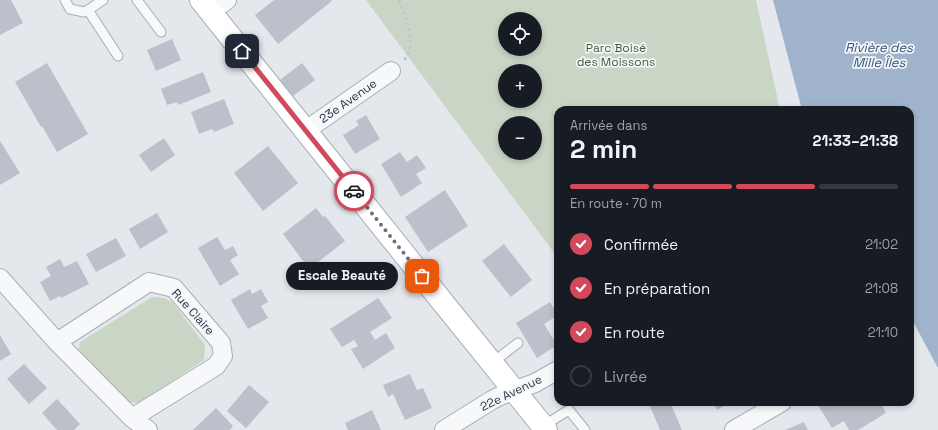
<!DOCTYPE html>
<html lang="fr">
<head>
<meta charset="utf-8">
<style>
  :root { --surface:#171b24; --page:#20242c; --text:#f1f3f6; --muted:#9ea1a6; --line:#363941; --accent:#d1495b }
  body { margin:0; font-family:"Space Grotesk",sans-serif; background:var(--page); color:var(--text); height:100vh; display:flex; flex-direction:column; font-size:15px; white-space:nowrap }
  * { box-sizing:border-box; margin:0 }
  p { font-size:13px; color:var(--muted) }
  .icon { flex:none; width:22px; height:22px; fill:none; stroke:currentColor; stroke-width:2; stroke-linecap:round; stroke-linejoin:round }
  .map { position:relative; flex:1; overflow:hidden }
  .side { position:absolute; left:554px; top:106px; width:360px; height:300px; display:flex; flex-direction:column; background:var(--surface); border-radius:12px; box-shadow:0 2px 6px #0003 }
  .side>* { flex:none }
  .buttons { position:absolute; left:498px; top:12px; display:grid; gap:8px }
  .buttons a { display:grid; place-items:center; width:44px; height:44px; border-radius:50%; background:var(--surface); box-shadow:0 2px 6px #0003; font-size:20px }
  .pin { position:absolute; display:grid; place-items:center; width:34px; height:34px; color:#fff; margin:-17px; border-radius:8px; box-shadow:0 2px 6px #0006 }
  .courier { position:absolute; display:grid; place-items:center; width:40px; height:40px; margin:-20px; border:3px solid #d1495b; border-radius:50%; background:#fff; color:#222; box-shadow:0 1px 5px #0007 }
  .bubble { position:absolute; height:28px; border-radius:14px; background:var(--surface); box-shadow:0 2px 6px #0003; font-size:13px; font-weight:600; line-height:28px; text-align:center }
  .headline em { font-style:normal; font-weight:600 }
  .headline div { display:flex; flex-direction:column-reverse }
  .headline { display:flex; align-items:center; justify-content:space-between; height:68px; padding:0 16px }
  h1 { font-size:26px; font-weight:600; line-height:30px }
  .bar { display:grid; grid-template-columns:repeat(4,1fr); gap:6px 4px; align-content:center; height:48px; padding:0 16px }
  .bar i { height:5px; border-radius:3px; background:var(--line) }
  .bar .selected { background:var(--accent) }
  .bar p { grid-column:span 4 }
  ol { padding:0 16px; list-style:none }
  li { display:flex; align-items:center; gap:12px; height:44px }
  li p { margin-inline-start:auto }
  li .icon { padding:4px; border-radius:50%; background:var(--accent); color:#fff; stroke-width:4 }
  li:last-child { color:var(--muted) }
  li i { width:22px; height:22px; border:2px solid var(--line); border-radius:50% }
  .map>svg:first-child { display:block }
  .green { fill:#c9d6c5; fill-rule:evenodd }
  .water { fill:#9fb4cc }
  .building { fill:#bbc0ca }
  .lines { fill:none; stroke-linecap:round; stroke-linejoin:round }
  .lane-casing { stroke:#a9aeb7; stroke-width:11 }
  .street-casing { stroke:#a9aeb7; stroke-width:20 }
  .secondary-casing { stroke:#a9aeb7; stroke-width:24 }
  .path { stroke:#c2c5cb; stroke-width:2.5; stroke-dasharray:3 3; stroke-linecap:butt }
  .lane { stroke:#f7f8fa; stroke-width:9 }
  .street { stroke:#f7f8fa; stroke-width:18 }
  .secondary { stroke:#fff; stroke-width:22 }
  .done { stroke:#6c737f; stroke-width:4; stroke-dasharray:0 7.2 }
  .route { stroke:#d1495b; stroke-width:5 }
  .labels { text-anchor:middle; stroke-width:3.5; stroke-linejoin:round; paint-order:stroke }
  .park-label { font-size:12px; fill:#3f6138; stroke:#f4f6f9 }
  .street-label { font-size:12px; fill:#2b3445; stroke:#f4f6f9 }
  .water-label { font-size:13px; font-style:italic; fill:#34527a; stroke:#f4f6f9 }
</style>
</head>
<body>
<div class="map">
<svg width="938" height="430" viewBox="0 0 938 430">
  <rect width="100%" height="100%" fill="#e4e7ec"/>
  <path class="green" d="M366,0H756L780,110H558V258ZM505,19H535V49H505ZM505,71H535V101H505ZM505,123H535V153H505Z
    M152,297L164,298L173,303L205,345L204,360L139,403L126,402L78,353L80,342Z"/>
  <path class="water" d="M773,0H938V368L910,316V110H802Z"/>
  <path class="building" d="M0,0H11L23,23L0,35Z
    M274,0H331L332,1L278,44L255,15Z
    M172,39L181,60L156,71L147,50Z
    M47,63L88,134L57,152L42,126L41,127L15,82Z
    M302,63L315,80L293,96L280,80Z
    M203,72L211,92L178,105L177,102L167,105L161,89Z
    M224,99L234,124L214,132L212,129L199,134L191,112Z
    M366,115L380,139L355,154L343,135L359,125L356,121Z
    M164,138L175,155L151,172L139,155Z
    M0,141L20,173L0,185Z
    M268,146L298,183L263,211L234,173Z
    M400,152L407,162L417,155L426,168L416,174L422,183L401,197L381,164Z
    M445,190L468,226L428,252L405,217Z
    M316,208L323,217L325,216L345,241L309,269L283,234Z
    M157,213L168,232L140,249L129,229Z
    M217,237L225,250L233,246L238,255L230,260L239,274L220,286L198,248Z
    M116,238L126,256L96,272L86,254Z
    M504,244L532,280L511,297L482,261Z
    M60,259L64,267L77,261L89,284L61,298L60,296L50,301L40,282L51,276L46,267Z
    M250,289L252,294L261,289L268,302L261,306L268,318L248,329L231,300Z
    M378,298L392,318L370,332L375,340L386,333L395,348L363,369L351,349L358,346L354,340L342,347L330,329Z
    M550,302L558,315L544,324L557,345L537,358L516,323Z
    M0,335L11,354L0,361Z
    M24,364L47,388L29,404L7,379Z
    M410,374L417,390L423,388L432,408L405,420L393,394L388,397L383,385Z
    M249,385L269,402L246,428L227,411Z
    M57,399L80,424L74,430H57L42,413Z
    M659,402H670L682,430H660L650,406Z
    M713,402H731L717,410Z
    M824,402H880L886,413L858,430H849L844,421L832,428L818,405Z
    M216,408L233,426L230,430H193Z
    M372,410L381,430H348L345,423Z
    M804,422L808,430H785Z"/>
  <g class="lines">
    <g class="lane-casing">
      <path id="lane" d="M65,0L70,9L84,12L88,10
        M103,0L88,10L118,56
        M137,0L161,32
        M492,363L518,343
        M543,426L569,410L585,430"/>
    </g>
    <g class="street-casing">
      <path id="street" d="M211,12L227,0
        M306,131L315,124L391,71
        M0,278L57,342L132,418L148,430
        M57,342L149,282L174,288L221,343L223,356L216,366L132,418
        M444,430L492,400L502,395L535,383L558,370
        M734,430L782,402"/>
    </g>
    <g class="secondary-casing">
      <path id="secondary" d="M201,0L445,305L546,430"/>
    </g>
    <path class="path" d="M399,0C407,22 417,39 404,61"/>
    <use href="#lane" class="lane"/>
    <use href="#street" class="street"/>
    <use href="#secondary" class="secondary"/>
  </g>
  <g class="lines">
    <path class="done" d="M354,191L422,276"/>
    <path class="route" d="M242,51L354,191"/>
  </g>
  <g class="labels">
    <g class="park-label">
      <text x="616" y="52">Parc Boisé<tspan x="616" dy="14">des Moissons</tspan></text>
    </g>
    <g class="street-label">
      <text transform="translate(348 101) rotate(-35)" y="4">23e Avenue</text>
      <text transform="translate(193 312) rotate(48)" y="4">Rue Claire</text>
      <text transform="translate(511 393) rotate(-26)" y="4">22e Avenue</text>
    </g>
    <g class="water-label">
      <text x="879" y="52">Rivière des<tspan x="879" dy="15">Mille Îles</tspan></text>
    </g>
  </g>
</svg>
<div class="buttons">
<a><svg class="icon" aria-label="locate" viewBox="0 0 24 24"><circle cx="12" cy="12" r="6"/><path d="M12 2v4M12 18v4M2 12h4M18 12h4"/></svg></a>
<a>+</a>
<a>−</a>
</div>
<div class="pin" style="left:422px;top:276px;background:#ea580c"><svg class="icon" aria-label="bag" viewBox="0 0 24 24"><path d="M5 8h14l-1 12H6zM9 8a3 3 0 0 1 6 0"/></svg></div>
<div class="pin" style="left:242px;top:51px;background:#1f2937"><svg class="icon" aria-label="home" viewBox="0 0 24 24"><path d="M3 11l9-7 9 7M6 9v11h12V9"/></svg></div>
<div class="courier" style="left:354px;top:191px"><svg class="icon" aria-label="car" viewBox="0 0 24 24"><path d="M5 17H2v-5l4-1 3-4h7l3 4 3 1v5h-3M9 17h6M6 11h13"/><circle cx="7" cy="17" r="2"/><circle cx="17" cy="17" r="2"/></svg></div>
<div class="bubble" style="left:286px;top:262px;width:112px">Escale Beauté</div>
<section class="side">
<div class="headline"><div><h1>2 min</h1><p>Arrivée dans</p></div><em>21:33–21:38</em></div>
<div class="bar"><i class="selected"></i><i class="selected"></i><i class="selected"></i><i></i><p>En route · 70 m</p></div>
<ol>
<li><svg class="icon" aria-label="check" viewBox="0 0 24 24"><path d="M5 12l5 5 9-10"/></svg>Confirmée<p>21:02</p></li>
<li><svg class="icon" aria-label="check" viewBox="0 0 24 24"><path d="M5 12l5 5 9-10"/></svg>En préparation<p>21:08</p></li>
<li><svg class="icon" aria-label="check" viewBox="0 0 24 24"><path d="M5 12l5 5 9-10"/></svg>En route<p>21:10</p></li>
<li><i></i>Livrée</li>
</ol>
</section>
</div>
</body>
</html>
